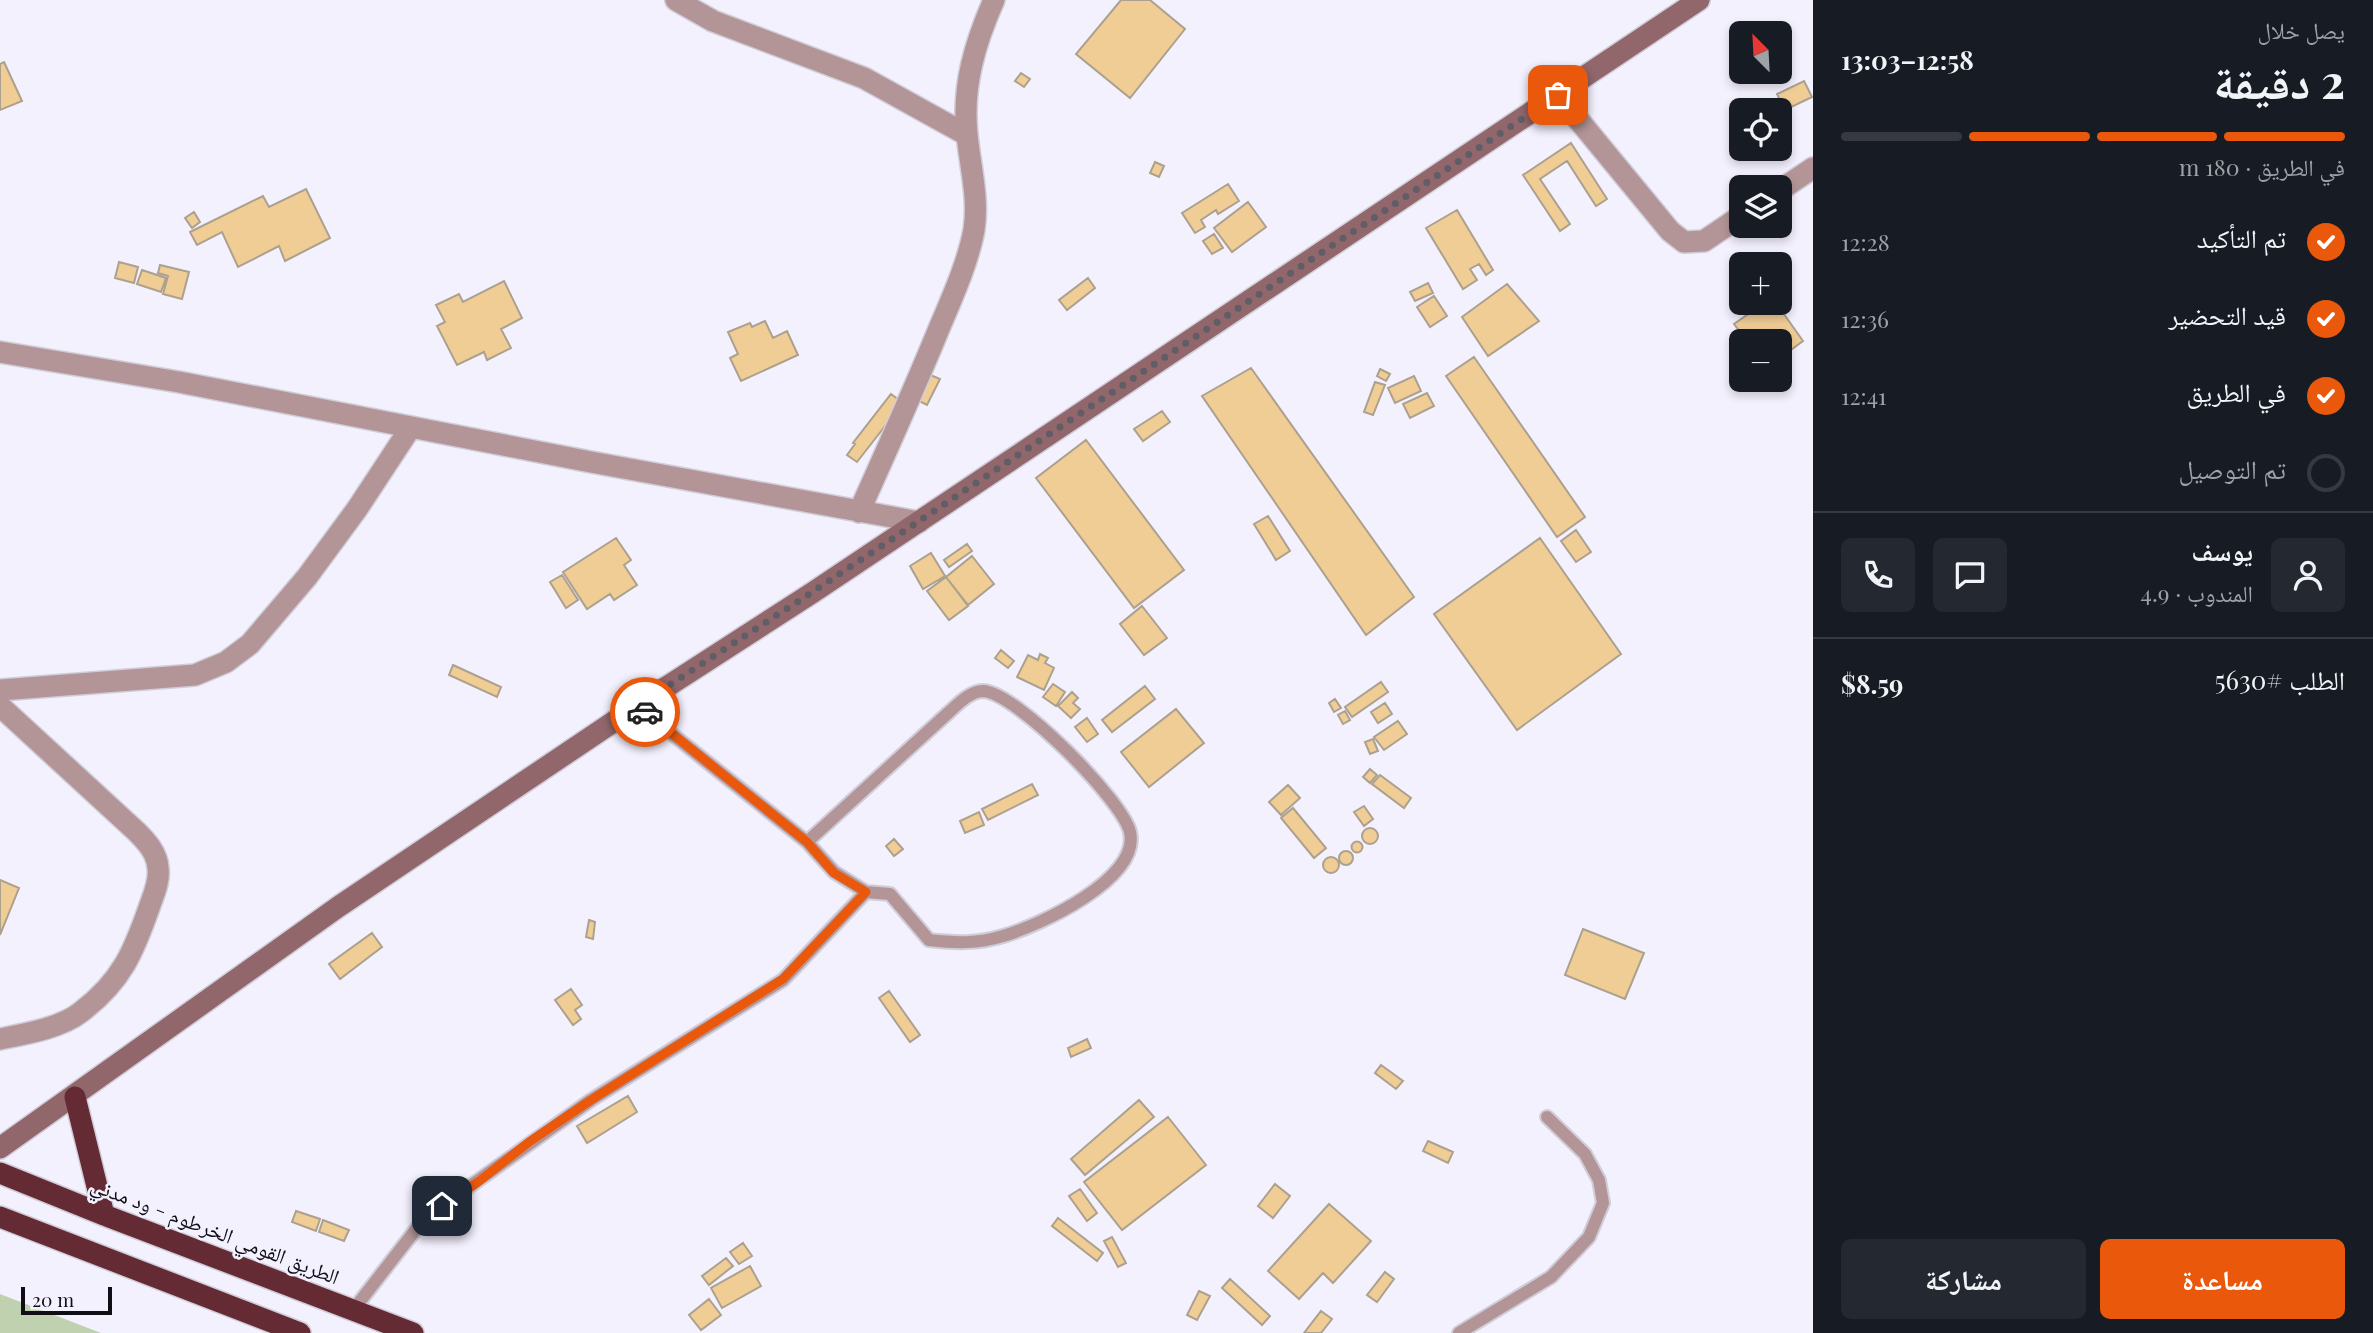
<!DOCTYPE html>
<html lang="ar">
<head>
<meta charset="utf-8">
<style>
  :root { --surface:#171b24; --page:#242831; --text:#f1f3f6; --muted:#9ea1a6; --line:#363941; --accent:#ea580c }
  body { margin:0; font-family:"Playfair Display","Noto Naskh Arabic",serif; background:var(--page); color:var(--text); direction:rtl; height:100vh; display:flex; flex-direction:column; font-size:26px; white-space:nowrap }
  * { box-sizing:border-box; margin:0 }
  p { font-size:23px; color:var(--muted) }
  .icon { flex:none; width:38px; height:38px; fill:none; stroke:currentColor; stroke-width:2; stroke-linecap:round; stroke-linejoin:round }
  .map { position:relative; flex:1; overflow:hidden; direction:ltr }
  .panel { display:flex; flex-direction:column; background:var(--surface); width:560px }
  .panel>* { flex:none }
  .needle { width:46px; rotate:336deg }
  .fabs { position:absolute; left:1729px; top:21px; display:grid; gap:14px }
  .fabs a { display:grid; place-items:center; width:63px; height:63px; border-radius:10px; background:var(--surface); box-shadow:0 4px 10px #0003; font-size:35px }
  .scale { position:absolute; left:21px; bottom:18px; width:91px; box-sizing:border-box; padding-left:7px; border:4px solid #100e15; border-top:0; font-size:19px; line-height:24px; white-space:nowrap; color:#100e15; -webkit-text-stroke:5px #f4f1fe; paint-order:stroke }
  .pin { position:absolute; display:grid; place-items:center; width:60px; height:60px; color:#fff; margin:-30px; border-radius:14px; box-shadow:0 4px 10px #0006 }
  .courier { position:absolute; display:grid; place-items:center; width:70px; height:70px; margin:-35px; border:5px solid #ea580c; border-radius:50%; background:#fff; color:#222; box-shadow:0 2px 9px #0007 }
  .overview em { font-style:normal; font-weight:700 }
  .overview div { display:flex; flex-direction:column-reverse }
  .overview { display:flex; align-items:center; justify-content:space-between; height:119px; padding:0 28px }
  h1 { font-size:46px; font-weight:700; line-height:52px }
  .bar { display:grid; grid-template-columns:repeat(4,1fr); gap:10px 7px; align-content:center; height:84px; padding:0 28px }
  .bar i { height:9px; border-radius:5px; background:var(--line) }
  .bar .on { background:var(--accent) }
  .bar p { grid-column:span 4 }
  .line { display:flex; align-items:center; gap:18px; padding:0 28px; border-top:2px solid var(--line) }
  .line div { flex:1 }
  .round { display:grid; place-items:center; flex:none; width:74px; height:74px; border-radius:10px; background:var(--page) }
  ol { padding:0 28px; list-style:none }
  li { display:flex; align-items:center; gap:21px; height:77px }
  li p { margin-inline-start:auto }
  li .icon { padding:7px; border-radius:50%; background:var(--accent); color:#fff; stroke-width:4 }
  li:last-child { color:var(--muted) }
  li i { width:38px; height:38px; border:4px solid var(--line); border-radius:50% }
  .cta { display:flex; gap:14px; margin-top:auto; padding:14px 28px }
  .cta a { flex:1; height:80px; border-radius:10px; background:var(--accent); color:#fff; font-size:28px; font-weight:700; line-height:80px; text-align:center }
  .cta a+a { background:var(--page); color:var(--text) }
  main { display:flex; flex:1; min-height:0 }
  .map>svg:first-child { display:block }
  .green { fill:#bfd1af }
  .building { fill:#f1cd96; stroke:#aca08e; stroke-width:2 }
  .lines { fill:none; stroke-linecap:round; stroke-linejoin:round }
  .lane-casing { stroke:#d0cdd9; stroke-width:16 }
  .street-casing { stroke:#d0cdd9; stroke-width:24 }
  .secondary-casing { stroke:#d0cdd9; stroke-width:24 }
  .highway-casing { stroke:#d0cdd9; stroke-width:24 }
  .lane { stroke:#b39597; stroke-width:12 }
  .street { stroke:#b39597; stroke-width:21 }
  .secondary { stroke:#92676c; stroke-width:21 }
  .highway { stroke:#642b34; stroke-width:21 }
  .done { stroke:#605d67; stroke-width:7; stroke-dasharray:0 12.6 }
  .route { stroke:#ea580c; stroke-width:9 }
  .labels { text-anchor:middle; stroke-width:5; stroke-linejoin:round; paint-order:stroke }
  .street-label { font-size:21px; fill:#100e15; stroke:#f4f1fe }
</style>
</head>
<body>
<main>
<section class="panel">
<div class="overview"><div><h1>2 دقيقة</h1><p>يصل خلال</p></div><em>12:58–13:03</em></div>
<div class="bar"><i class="on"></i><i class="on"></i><i class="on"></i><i></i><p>في الطريق · 180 m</p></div>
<ol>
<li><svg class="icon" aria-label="check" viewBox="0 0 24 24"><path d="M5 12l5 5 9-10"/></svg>تم التأكيد<p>12:28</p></li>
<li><svg class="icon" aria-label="check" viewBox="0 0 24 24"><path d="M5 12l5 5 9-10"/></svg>قيد التحضير<p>12:36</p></li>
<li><svg class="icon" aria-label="check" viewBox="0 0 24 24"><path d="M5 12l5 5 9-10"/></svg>في الطريق<p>12:41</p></li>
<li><i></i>تم التوصيل</li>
</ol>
<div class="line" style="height:126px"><a class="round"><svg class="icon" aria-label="person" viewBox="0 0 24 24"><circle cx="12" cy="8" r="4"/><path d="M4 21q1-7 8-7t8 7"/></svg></a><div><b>يوسف</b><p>المندوب · 4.9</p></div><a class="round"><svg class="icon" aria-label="chat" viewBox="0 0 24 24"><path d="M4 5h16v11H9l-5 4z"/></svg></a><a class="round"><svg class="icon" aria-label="phone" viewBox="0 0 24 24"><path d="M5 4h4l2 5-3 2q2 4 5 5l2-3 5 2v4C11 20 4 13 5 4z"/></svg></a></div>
<div class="line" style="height:91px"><div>الطلب #5630</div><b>$8.59</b></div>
<div class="cta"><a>مساعدة</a><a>مشاركة</a></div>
</section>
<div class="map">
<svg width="1813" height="1333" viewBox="0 0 1813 1333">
  <rect width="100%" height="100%" fill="#f4f1fe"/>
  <path class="green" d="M0,1294L101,1333H0Z"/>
  <path class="building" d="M1121,0H1150L1185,29L1130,98L1076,54Z
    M4,62L22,101L0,110V64Z
    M1021,73L1030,79L1024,87L1015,81Z
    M1804,81L1812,97L1785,110L1777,94Z
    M1571,143L1607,199L1596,206L1567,161L1540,179L1570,224L1560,231L1523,175Z
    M1155,162L1164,166L1159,177L1150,173Z
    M1228,184L1239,201L1218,214L1216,210L1201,220L1205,227L1195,233L1182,213Z
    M306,189L330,238L285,261L279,246L238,267L222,232L197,245L190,232L263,196L269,207Z
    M1248,202L1266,227L1232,252L1214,228Z
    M1457,210L1493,270L1486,275L1479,264L1470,269L1477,280L1463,289L1426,228Z
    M194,212L200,222L192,228L185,218Z
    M1214,234L1223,248L1212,254L1203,241Z
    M119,262L138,267L134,283L115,278Z
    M160,265L189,272L182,299L163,294L168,276L158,273Z
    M142,270L166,278L161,292L137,284Z
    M1088,278L1095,288L1067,310L1059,300Z
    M504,281L522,318L501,329L511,348L487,360L484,352L457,365L437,326L445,322L436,305L459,294L463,302Z
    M1428,283L1433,293L1415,301L1410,292Z
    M1507,284L1539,321L1488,356L1462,317Z
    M1434,296L1447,316L1430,327L1417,307Z
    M1764,303H1776L1803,341L1780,358V341H1747L1734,324Z
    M765,321L773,338L787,331L798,355L741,381L730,358L738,354L728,332L750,323L752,327Z
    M1474,357L1585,517L1557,537L1446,376Z
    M1251,368L1414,597L1366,635L1202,396Z
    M1380,369L1390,374L1386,381L1377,376Z
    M928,374L940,379L927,405L915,399Z
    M1414,376L1421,391L1395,403L1388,388Z
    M1375,382L1385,385L1373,415L1364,412Z
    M1427,393L1434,406L1410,418L1403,404Z
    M891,394L903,403L857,462L847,455L855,444L853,443Z
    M1162,411L1170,422L1143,441L1134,429Z
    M1086,440L1184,570L1134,608L1036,478Z
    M1268,516L1290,551L1276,560L1254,524Z
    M1576,530L1591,552L1576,562L1561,541Z
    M616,538L631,560L624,565L637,585L614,600L610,594L587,609L563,572Z
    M1540,538L1621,654L1517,730L1434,614Z
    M967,544L972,551L949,567L944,560Z
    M931,553L945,576L923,589L910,566Z
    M972,556L994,584L968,605L946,577Z
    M562,575L578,600L566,608L550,582Z
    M946,577L968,606L949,620L927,591Z
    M1142,606L1167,638L1144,655L1120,624Z
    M1001,650L1014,661L1008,668L995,658Z
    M1040,654L1048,658L1045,663L1054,668L1044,690L1017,677L1028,655L1038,660Z
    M453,665L501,687L497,697L449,675Z
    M1381,682L1388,692L1352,717L1345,707Z
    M1053,684L1065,692L1056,706L1043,697Z
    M1145,686L1155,699L1112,732L1102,720Z
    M1072,692L1078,698L1073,703L1080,709L1071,718L1058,706Z
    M1335,699L1341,708L1334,712L1329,703Z
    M1385,703L1392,714L1378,723L1371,712Z
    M1176,709L1204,743L1149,787L1121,752Z
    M1345,711L1350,720L1343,724L1338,715Z
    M1087,718L1098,734L1087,742L1075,727Z
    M1398,721L1407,734L1384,750L1374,737Z
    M1373,739L1378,751L1370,754L1365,742Z
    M1370,769L1377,775L1370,783L1363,777Z
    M1380,775L1411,798L1404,808L1372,784Z
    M1032,784L1038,795L988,820L982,809Z
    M1288,785L1300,798L1281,815L1269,802Z
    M1364,806L1373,819L1364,826L1354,812Z
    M1293,808L1326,848L1314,858L1281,818Z
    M979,812L984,825L965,833L960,821Z
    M1362 836a8 8 0 1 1 16 0a8 8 0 1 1-16 0Z
    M894,839L903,849L894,856L886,846Z
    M1351.5 847a5.5 5.5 0 1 1 11 0a5.5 5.5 0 1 1-11 0Z
    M1339 858a7 7 0 1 1 14 0a7 7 0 1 1-14 0Z
    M1323 865a8 8 0 1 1 16 0a8 8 0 1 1-16 0Z
    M0,880L19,888L0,935Z
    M589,920L595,922L593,939L586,937Z
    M1583,929L1644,953L1625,999L1565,975Z
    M372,933L382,947L340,979L329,964Z
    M571,989L582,1005L575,1010L581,1019L573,1025L555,1000Z
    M889,991L920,1035L910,1042L879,998Z
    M1087,1039L1091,1048L1071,1057L1068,1048Z
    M1381,1065L1403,1081L1396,1089L1375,1073Z
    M628,1096L637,1112L587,1143L577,1126Z
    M1139,1100L1154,1117L1085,1175L1071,1159Z
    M1168,1117L1206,1165L1122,1230L1084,1182Z
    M1428,1141L1453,1152L1448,1163L1423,1151Z
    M1275,1184L1290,1196L1273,1218L1258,1206Z
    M1080,1189L1097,1213L1087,1221L1069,1196Z
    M1329,1204L1371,1241L1333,1283L1323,1273L1299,1299L1268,1271Z
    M296,1211L320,1219L316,1231L292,1222Z
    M1058,1218L1103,1253L1097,1261L1052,1226Z
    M323,1220L349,1230L344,1241L319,1232Z
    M1112,1237L1126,1263L1118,1267L1104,1241Z
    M743,1243L752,1256L739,1264L730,1252Z
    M726,1258L733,1266L709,1285L702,1276Z
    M750,1266L761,1286L722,1308L711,1288Z
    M1385,1272L1394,1279L1377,1302L1367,1295Z
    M1230,1279L1270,1316L1262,1325L1222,1288Z
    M1199,1291L1210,1296L1197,1320L1187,1315Z
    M709,1299L721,1315L701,1330L689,1315Z
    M1321,1311L1332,1319L1321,1333H1304Z"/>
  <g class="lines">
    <g class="lane-casing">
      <path id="lane" d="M807,842L948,713C957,705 970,691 983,691C1016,692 1123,801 1130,832C1141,879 1038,926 1003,936C977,944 955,943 929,940L890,894L866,892
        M354,1309L424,1219L591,1100L783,980L866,892L834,872L807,842L637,706
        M1459,1333L1551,1277L1589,1237L1603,1203L1599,1180L1585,1154L1547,1117"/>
    </g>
    <g class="street-casing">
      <path id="street" d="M676,0L713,21L864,78L967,135
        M1558,95L1670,231L1684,242L1704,241L1741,216
        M1780,190L1813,168
        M0,352L179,382L591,462L919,522
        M859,512C886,452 913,392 938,331C951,300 968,263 974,230C979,197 970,167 967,134C962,86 975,43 994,0
        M0,690L195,675L226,662L250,644L307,577L357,509L411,427
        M0,706L137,832C147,842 157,853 158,868C160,880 154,894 150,905C134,951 122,981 81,1012C61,1028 25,1034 0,1039"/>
    </g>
    <g class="secondary-casing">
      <path id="secondary" d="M0,1148L338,907L637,706L812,593L1699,0"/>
    </g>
    <g class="highway-casing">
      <path id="highway" d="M75,1097L104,1215
        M0,1173L104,1215L413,1333
        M0,1217L300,1333"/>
    </g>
    <use href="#lane" class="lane"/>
    <use href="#street" class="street"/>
    <use href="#secondary" class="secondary"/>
    <use href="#highway" class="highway"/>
  </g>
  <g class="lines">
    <path class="done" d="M645,712L637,706L811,593L1558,95"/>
    <path class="route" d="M442,1206L478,1182L529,1142L591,1100L783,979L866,892L834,873L807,842L645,712"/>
  </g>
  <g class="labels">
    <g class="street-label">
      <text transform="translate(215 1231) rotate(21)" y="7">الطريق القومي الخرطوم - ود مدني</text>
    </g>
  </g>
</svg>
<div class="fabs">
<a><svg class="needle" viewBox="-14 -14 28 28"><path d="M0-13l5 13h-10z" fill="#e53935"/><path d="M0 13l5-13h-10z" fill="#9ea1a6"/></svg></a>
<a><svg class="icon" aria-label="locate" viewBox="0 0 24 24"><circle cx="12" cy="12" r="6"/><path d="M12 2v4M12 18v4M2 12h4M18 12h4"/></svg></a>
<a><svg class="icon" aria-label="layers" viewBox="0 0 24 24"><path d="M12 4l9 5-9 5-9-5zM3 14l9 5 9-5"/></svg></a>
<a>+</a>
<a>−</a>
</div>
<div class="scale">20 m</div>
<div class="pin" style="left:1558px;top:95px;background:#ea580c"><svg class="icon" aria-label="bag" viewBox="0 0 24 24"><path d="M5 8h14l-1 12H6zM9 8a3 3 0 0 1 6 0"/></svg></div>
<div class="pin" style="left:442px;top:1206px;background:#1f2937"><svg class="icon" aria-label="home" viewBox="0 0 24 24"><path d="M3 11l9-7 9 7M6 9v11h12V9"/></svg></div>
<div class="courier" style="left:645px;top:712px"><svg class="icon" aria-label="car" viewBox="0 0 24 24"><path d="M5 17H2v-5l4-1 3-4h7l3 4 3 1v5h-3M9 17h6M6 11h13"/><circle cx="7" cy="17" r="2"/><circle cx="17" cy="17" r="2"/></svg></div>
</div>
</main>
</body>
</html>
